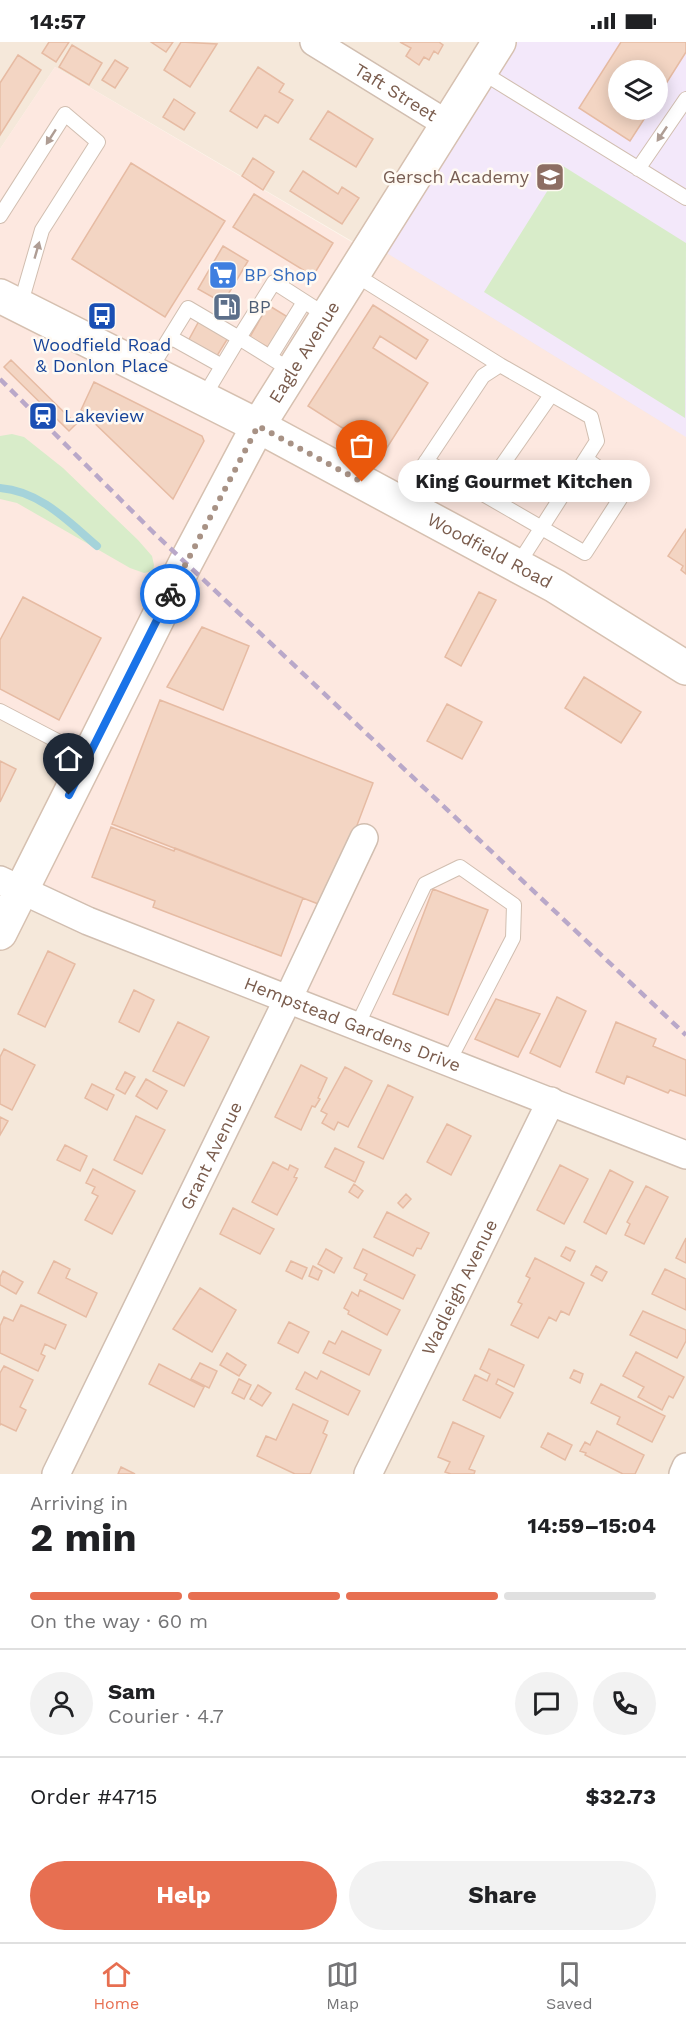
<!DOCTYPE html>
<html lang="en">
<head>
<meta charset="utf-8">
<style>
  :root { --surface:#fff; --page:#f2f2f2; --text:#202124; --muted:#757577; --line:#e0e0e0; --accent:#e76f51 }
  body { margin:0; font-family:"Work Sans",sans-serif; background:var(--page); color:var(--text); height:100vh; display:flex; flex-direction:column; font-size:22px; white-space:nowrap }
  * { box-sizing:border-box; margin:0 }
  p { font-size:20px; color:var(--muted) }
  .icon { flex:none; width:33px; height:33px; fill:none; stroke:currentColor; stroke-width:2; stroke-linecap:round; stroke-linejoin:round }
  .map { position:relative; height:1432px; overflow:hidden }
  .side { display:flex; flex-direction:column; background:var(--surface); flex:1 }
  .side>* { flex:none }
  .buttons { position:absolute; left:608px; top:18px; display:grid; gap:12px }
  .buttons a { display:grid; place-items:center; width:60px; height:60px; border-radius:50%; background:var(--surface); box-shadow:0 3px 15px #0003; font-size:30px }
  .pin { position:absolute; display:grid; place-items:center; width:51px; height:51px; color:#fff; margin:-62px -26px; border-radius:50% 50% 50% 0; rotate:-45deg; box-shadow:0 0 6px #0007 }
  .pin .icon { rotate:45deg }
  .courier { position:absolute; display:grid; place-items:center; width:60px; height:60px; margin:-30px; border:4px solid #1a73e8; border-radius:50%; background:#fff; color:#222; box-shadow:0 2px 8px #0007 }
  .bubble { position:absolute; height:42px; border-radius:21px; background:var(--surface); box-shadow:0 3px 15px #0003; font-size:20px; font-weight:700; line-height:42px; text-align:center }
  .head em { font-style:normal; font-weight:700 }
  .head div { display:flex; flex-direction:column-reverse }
  .head { display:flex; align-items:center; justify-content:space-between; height:102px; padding:0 30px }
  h1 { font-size:39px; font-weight:700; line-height:45px }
  .bar { display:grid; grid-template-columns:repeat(4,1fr); gap:9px 6px; align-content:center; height:72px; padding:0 30px }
  .bar i { height:8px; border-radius:4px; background:var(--line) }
  .bar .selected { background:var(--accent) }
  .bar p { grid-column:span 4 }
  .line { display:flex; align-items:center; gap:15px; padding:0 30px; border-top:2px solid var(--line) }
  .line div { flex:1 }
  .round { display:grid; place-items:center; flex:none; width:63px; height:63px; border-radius:32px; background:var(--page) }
  .primary-button { display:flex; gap:12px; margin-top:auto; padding:12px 30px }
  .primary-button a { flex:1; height:69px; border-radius:36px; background:var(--accent); color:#fff; font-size:24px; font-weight:700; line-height:69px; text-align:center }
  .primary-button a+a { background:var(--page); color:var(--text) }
  .status { display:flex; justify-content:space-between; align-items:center; height:42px; padding:0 30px; background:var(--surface); direction:ltr }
  .status svg { height:16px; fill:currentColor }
  .tab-bar { display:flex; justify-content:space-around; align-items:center; height:84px; border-top:2px solid var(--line); background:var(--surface); font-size:16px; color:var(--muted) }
  .tab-bar a { display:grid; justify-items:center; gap:3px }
  .tab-bar .selected { color:var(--accent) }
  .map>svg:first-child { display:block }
  .residential { fill:#f5e8da; fill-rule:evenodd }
  .commercial { fill:#fde8e0 }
  .education { fill:#f3e8fa; fill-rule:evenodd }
  .green { fill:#d8ecc9 }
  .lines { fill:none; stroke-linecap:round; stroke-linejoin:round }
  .stream { stroke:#a5d3da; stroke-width:8 }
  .building { fill:#f3d5c3; stroke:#e6bba3; stroke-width:1.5 }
  .lane-casing { stroke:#d1beb0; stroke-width:16 }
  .street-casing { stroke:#d1beb0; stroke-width:30 }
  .secondary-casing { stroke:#d6c0b0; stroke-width:36 }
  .lane { stroke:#fff; stroke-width:14 }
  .street { stroke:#fff; stroke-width:27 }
  .secondary { stroke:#fff; stroke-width:33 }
  .rail { stroke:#b9a8c9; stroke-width:4.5; stroke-dasharray:9 6; stroke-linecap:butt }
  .oneway { fill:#af9d94 }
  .done { stroke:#a89285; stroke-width:6; stroke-dasharray:0 10.8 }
  .route { stroke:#1a73e8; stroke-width:8 }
  .labels { text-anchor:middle; stroke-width:5; stroke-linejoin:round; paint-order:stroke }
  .street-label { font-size:18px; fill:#7a5c4d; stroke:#fffaf3 }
  .education-label { font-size:18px; fill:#785e54; stroke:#fffaf3; text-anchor:end }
  .shop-label { font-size:18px; fill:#366cbe; stroke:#fffaf3; text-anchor:start }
  .service-label { font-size:18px; fill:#4e5e75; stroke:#fffaf3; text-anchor:start }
  .transit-label { font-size:18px; fill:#164399; stroke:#fffaf3 }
</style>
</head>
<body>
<div class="status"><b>14:57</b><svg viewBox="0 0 49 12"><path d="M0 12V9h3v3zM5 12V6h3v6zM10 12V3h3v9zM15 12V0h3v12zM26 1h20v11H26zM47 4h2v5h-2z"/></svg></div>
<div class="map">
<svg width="686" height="1432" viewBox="0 0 686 1432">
  <rect width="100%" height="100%" fill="#fdf6ec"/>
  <path class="residential" d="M0,0H686V395L55,25L0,107ZM618,28H657V68H618Z
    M0,678L98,719L686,1114V1432H0Z"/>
  <path class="commercial" d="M55,25L367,209L372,202L686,395V1108L30,845L98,720L0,678V107Z"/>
  <path class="education" d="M499,0H686V395L372,202ZM618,28H657V68H618Z"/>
  <path class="green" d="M563,124L686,201L685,376L484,250Z
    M12,392L24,395L63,426L138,498L152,514L154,523L153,529L144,531L130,526L17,461L0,457V394Z"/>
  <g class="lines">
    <path class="stream" d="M0,446C40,449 69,480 97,504"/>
  </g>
  <path class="building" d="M49,0H69L56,20L42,11Z
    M151,0H173L166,10Z
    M181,0L217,2L190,45L164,28Z
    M400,0H439L443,3L438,12L434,9L429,18L424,15L419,23L406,14L411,6Z
    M621,0H686V10L657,56V28H618V68H650L630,99L579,66Z
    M72,3L102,21L89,43L59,25Z
    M18,13L41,28L0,93V41Z
    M115,18L128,26L115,46L102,38Z
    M258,25L284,42L279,50L293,58L278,81L265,73L257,86L230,69Z
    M174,57L195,71L184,88L163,75Z
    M328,69L373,97L356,125L310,97Z
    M253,116L274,130L263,148L242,134Z
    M131,121L225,179L165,275L72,217Z
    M303,129L338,152L342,145L359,156L342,182L290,149Z
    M254,152L333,201L313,234L233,185Z
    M223,204L248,219L223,261L198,247Z
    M268,263L291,277L273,308L250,295Z
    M373,263L428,298L416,317L380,294L373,306L428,341L383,412L308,364Z
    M199,279L228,296L215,317L187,301Z
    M11,318L76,382L69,389L4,325Z
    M94,340L202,394L204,399L173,457L81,368Z
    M686,487V532L681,528L683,524L668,514Z
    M479,550L496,558L461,624L445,615Z
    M23,555L101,596L59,678L0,647V598Z
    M202,585L249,604L223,668L167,645Z
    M584,635L641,670L621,701L565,666Z
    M160,658L373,741L326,865L112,782Z
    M447,662L482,680L462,717L427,699Z
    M0,719L16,727L0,760Z
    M111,785L174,809L175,806L303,856L281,914L153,865L155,859L92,835Z
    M433,847L488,868L448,973L393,952Z
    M48,909L75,922L45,985L18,972Z
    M134,948L154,958L139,990L119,980Z
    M557,955L586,969L560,1025L530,1011Z
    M496,957L540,972L518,1015L475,997Z
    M178,980L209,995L184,1044L153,1029Z
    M616,980L656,997L653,1004L686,1018V1054L670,1048L668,1051L627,1034L624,1042L596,1030Z
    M4,1007L35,1023L12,1068L0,1062V1015Z
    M301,1023L327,1036L318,1056L320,1057L315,1065L312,1064L301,1088L275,1075Z
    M345,1025L372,1039L348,1085L338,1080L334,1088L322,1081L327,1072L321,1069Z
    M125,1030L135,1035L125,1052L116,1047Z
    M146,1037L167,1049L157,1067L136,1054Z
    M92,1042L114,1053L107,1068L85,1056Z
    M388,1043L413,1055L383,1117L358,1105Z
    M136,1074L165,1088L142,1132L114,1118Z
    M0,1075L8,1079L0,1093Z
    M447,1082L471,1094L451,1133L427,1120Z
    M65,1103L87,1114L80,1129L57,1118Z
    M335,1106L364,1120L355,1140L325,1125Z
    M273,1120L288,1128L290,1123L298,1127L294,1135L297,1136L277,1173L252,1160Z
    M560,1123L588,1137L564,1182L537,1168Z
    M93,1127L135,1149L112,1192L85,1178L98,1154L92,1151L95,1145L86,1141Z
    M610,1128L633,1140L606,1192L584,1180Z
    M354,1142L363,1149L358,1156L349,1150Z
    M646,1144L668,1155L644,1202L625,1193L630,1182L627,1180Z
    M406,1152L411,1157L403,1166L398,1161Z
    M233,1166L274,1187L260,1212L220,1192Z
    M387,1170L429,1191L421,1207L417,1206L413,1214L374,1195Z
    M686,1196V1221L676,1216Z
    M566,1205L575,1209L570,1219L561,1214Z
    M326,1207L342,1216L334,1231L318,1222Z
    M363,1207L415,1233L403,1257L364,1238L367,1232L354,1226Z
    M535,1216L584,1241L569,1273L561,1269L556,1279L549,1275L538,1296L511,1283L522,1262L518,1260L530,1236L526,1234Z
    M54,1219L70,1227L66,1236L97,1251L86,1275L38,1251Z
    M291,1219L307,1226L302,1237L286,1229Z
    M313,1224L322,1229L318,1238L309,1234Z
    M596,1224L607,1230L602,1239L591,1233Z
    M665,1227L686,1237V1268L652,1252Z
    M3,1229L23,1240L16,1252L0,1243V1235Z
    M200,1246L236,1268L212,1310L173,1287Z
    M360,1248L400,1268L387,1293L348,1272L349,1269L344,1266L352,1250L358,1254Z
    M21,1263L66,1283L55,1307L45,1302L41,1312L45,1314L38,1329L0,1311V1284L4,1275L13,1279Z
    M643,1269L686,1288V1299L677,1316L630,1293Z
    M289,1280L309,1290L298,1311L278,1301Z
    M342,1289L381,1308L369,1333L323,1311L329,1299L335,1302Z
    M489,1307L524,1323L514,1345L498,1337L496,1342L513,1351L500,1376L463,1358L475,1333L487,1339L490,1332L480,1327Z
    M636,1310L684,1335L673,1356L669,1354L662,1368L638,1355L644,1345L623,1334Z
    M227,1311L246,1323L239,1334L220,1323Z
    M200,1321L217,1329L209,1346L191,1337Z
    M159,1322L204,1345L194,1365L149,1342Z
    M4,1324L33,1338L20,1365L26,1368L16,1389L1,1382L0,1383V1331Z
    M574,1328L583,1332L580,1341L570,1336Z
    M321,1329L360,1349L348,1373L296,1347L305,1330L317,1337Z
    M239,1337L251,1343L244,1357L232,1351Z
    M601,1342L665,1374L652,1400L617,1382L620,1375L591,1361Z
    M258,1343L271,1351L262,1364L250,1357Z
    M293,1362L328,1379L323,1391L327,1393L310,1432H295L257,1414L266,1394L276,1398Z
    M453,1380L484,1394L469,1427L475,1429L474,1432H451L445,1430L450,1420L438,1415Z
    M597,1389L644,1413L635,1432H623L585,1413L586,1411L580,1409L585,1400L590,1403Z
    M548,1391L572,1403L565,1418L541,1405Z
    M121,1425L135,1432H118Z"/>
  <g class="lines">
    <g class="lane-casing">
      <path id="lane" d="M480,29L686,156
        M638,127L686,57
        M0,174L65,72L98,100L42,188L20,264
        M354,232L500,323
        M170,295L222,324
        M270,315L304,260
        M149,329L188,266L239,296L203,356
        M292,329L239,296L274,240L327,274
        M426,419L585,511L627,446L586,417
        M482,452L551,353
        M399,460L483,334L500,323L591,375L597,399L517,524
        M0,669L88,715
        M357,984L425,842L460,825L514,863L513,896L449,1019"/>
    </g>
    <g class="street-casing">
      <g id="street">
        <path id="s1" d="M314,0L447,82"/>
        <path id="s2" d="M0,838L88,879L686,1113"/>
        <path id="s3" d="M56,1432L288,957L364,796"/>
        <path id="s4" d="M368,1432L551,1059"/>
        <path d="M683,1432L686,1425"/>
      </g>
    </g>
    <g class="secondary-casing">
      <g id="secondary">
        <path id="s5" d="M0,254L258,384L555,544L686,626"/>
        <path id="s6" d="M0,891L186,520L258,384L499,0"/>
      </g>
    </g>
    <use href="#lane" class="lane"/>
    <use href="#street" class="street"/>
    <use href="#secondary" class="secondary"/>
    <path class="rail" d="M0,337L154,491L686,993"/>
  </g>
  <defs><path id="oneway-solid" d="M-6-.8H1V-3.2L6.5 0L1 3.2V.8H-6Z" transform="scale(1.5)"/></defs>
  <g class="oneway">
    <use href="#oneway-solid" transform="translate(662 92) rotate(124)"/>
    <use href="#oneway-solid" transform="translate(51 95) rotate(123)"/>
    <use href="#oneway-solid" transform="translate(37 208) rotate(-74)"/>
  </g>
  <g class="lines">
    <path class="done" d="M170,552L258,384L362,440"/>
    <path class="route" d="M69,753L170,552"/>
  </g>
  <defs>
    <g id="school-square" transform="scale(1.5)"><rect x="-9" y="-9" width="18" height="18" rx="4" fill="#8d6e63" stroke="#fffaf3"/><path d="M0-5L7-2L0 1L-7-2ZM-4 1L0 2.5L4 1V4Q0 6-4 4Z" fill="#fff"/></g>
    <g id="supermarket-square" transform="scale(1.5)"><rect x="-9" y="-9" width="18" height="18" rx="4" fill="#3f7fe0" stroke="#fffaf3"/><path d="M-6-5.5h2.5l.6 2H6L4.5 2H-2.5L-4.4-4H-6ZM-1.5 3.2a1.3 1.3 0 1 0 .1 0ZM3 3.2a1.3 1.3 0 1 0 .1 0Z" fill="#fff"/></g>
    <g id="fuel-square" transform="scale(1.5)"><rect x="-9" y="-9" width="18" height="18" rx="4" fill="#5c6f8a" stroke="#fffaf3"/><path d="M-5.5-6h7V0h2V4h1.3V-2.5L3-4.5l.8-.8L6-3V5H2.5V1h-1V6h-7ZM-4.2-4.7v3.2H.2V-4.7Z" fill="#fff"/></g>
    <g id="bus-square" transform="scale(1.5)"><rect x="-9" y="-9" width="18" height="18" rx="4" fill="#1a4fb4" stroke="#fffaf3"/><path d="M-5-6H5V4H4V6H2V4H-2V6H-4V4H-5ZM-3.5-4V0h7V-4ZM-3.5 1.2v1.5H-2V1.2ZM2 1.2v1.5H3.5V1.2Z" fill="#fff"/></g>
    <g id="station-square" transform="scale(1.5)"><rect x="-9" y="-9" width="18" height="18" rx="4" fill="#1a4fb4" stroke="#fffaf3"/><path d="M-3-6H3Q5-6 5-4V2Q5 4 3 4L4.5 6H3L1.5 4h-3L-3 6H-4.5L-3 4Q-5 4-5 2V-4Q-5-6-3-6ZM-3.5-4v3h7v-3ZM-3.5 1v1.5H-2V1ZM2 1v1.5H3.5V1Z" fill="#fff"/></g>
  </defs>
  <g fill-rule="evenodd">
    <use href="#school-square" x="550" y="135"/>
    <use href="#supermarket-square" x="223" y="233"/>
    <use href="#fuel-square" x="227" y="265"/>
    <use href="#bus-square" x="102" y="274"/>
    <use href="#station-square" x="43" y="374"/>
  </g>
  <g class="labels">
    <g class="street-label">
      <text dy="6" stroke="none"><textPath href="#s1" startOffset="96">Taft Street</textPath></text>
      <text dy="6" stroke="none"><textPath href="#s6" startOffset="656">Eagle Avenue</textPath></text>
      <text dy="6" stroke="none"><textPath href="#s5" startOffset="552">Woodfield Road</textPath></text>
      <text dy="6" stroke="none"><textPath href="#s2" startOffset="381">Hempstead Gardens Drive</textPath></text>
      <text dy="6" stroke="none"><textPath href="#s3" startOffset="354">Grant Avenue</textPath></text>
      <text dy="6" stroke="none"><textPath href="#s4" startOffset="208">Wadleigh Avenue</textPath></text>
    </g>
    <g class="education-label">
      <text x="529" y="141">Gersch Academy</text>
    </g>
    <g class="shop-label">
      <text x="244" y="239">BP Shop</text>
    </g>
    <g class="service-label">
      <text x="248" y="271">BP</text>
    </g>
    <g class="transit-label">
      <text x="102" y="309">Woodfield Road<tspan x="102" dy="21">&amp; Donlon Place</tspan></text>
      <text x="64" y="380" text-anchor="start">Lakeview</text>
    </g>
  </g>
</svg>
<div class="buttons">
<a><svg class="icon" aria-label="layers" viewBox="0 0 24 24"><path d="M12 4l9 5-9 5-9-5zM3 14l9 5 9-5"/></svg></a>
</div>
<div class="pin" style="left:362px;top:440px;background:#ea580c"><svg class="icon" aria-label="bag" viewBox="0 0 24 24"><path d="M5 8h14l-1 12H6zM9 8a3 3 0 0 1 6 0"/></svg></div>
<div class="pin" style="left:69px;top:753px;background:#1f2937"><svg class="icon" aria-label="home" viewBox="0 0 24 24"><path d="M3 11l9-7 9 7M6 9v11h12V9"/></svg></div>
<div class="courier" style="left:170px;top:552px"><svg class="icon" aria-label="bike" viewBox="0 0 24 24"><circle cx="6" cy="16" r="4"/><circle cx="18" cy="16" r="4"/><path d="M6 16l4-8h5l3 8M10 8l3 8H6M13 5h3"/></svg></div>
<div class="bubble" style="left:398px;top:418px;width:252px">King Gourmet Kitchen</div>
</div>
<section class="side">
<div class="head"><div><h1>2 min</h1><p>Arriving in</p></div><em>14:59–15:04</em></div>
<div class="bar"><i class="selected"></i><i class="selected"></i><i class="selected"></i><i></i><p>On the way · 60 m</p></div>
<div class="line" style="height:108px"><a class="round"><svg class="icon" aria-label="person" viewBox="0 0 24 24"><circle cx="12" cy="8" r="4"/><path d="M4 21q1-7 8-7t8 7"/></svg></a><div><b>Sam</b><p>Courier · 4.7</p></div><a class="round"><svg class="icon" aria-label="chat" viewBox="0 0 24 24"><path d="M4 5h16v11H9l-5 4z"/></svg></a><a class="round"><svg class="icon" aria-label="phone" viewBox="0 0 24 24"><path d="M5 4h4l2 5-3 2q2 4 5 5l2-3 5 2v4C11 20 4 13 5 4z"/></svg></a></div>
<div class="line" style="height:78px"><div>Order #4715</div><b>$32.73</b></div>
<div class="primary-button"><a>Help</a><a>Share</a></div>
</section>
<nav class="tab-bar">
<a class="selected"><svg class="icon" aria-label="home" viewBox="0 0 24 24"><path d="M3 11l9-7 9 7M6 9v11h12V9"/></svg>Home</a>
<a><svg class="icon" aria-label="map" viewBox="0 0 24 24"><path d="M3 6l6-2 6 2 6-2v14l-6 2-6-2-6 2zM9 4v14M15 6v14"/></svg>Map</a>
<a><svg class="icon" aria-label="saved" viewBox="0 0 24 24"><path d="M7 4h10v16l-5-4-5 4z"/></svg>Saved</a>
</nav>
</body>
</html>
